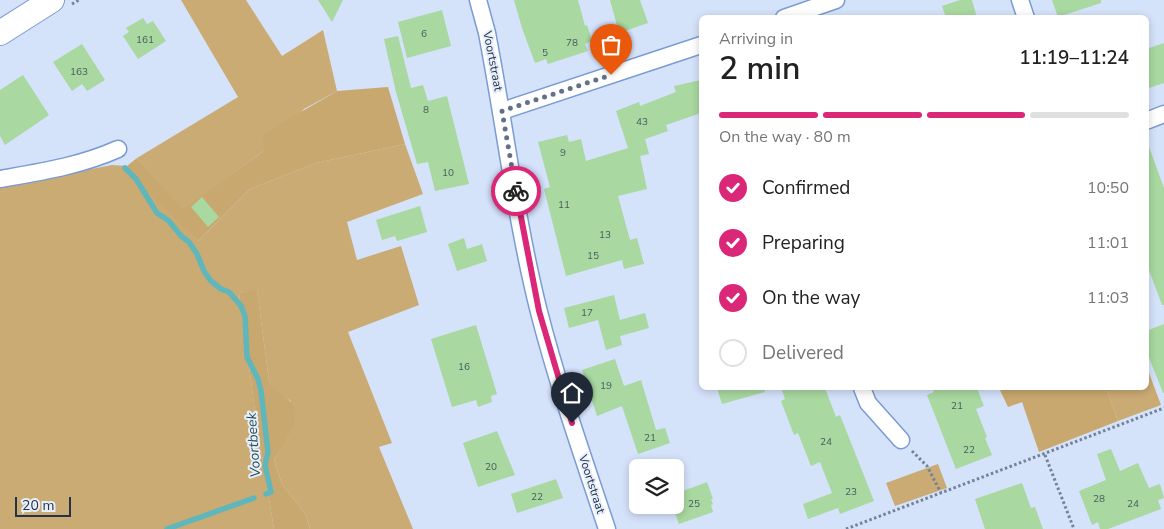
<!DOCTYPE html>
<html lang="en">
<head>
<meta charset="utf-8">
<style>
  :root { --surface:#fff; --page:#f2f2f2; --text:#222; --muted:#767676; --line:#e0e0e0; --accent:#db2777 }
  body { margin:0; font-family:"Nunito Sans",sans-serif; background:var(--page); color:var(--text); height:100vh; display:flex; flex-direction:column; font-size:19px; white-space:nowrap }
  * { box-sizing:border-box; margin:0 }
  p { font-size:16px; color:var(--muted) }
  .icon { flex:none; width:28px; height:28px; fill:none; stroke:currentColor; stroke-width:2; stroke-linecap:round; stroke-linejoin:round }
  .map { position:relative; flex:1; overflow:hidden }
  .sheet { position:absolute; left:699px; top:15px; width:450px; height:375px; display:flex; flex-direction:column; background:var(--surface); border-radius:8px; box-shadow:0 2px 8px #0003 }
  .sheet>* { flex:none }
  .controls { position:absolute; left:629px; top:459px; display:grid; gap:10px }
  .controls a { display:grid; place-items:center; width:55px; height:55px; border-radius:8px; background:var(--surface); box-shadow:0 2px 8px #0003; font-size:25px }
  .scale { position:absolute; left:15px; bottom:12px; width:56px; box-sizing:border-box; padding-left:5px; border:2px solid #25334a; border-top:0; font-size:14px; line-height:18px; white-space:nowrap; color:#25334a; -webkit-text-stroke:4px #e7effb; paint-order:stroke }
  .pin { position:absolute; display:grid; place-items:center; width:42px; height:42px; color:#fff; margin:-51px -21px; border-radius:50% 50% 50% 0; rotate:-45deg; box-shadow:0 0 5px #0007 }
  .pin .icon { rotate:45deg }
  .courier { position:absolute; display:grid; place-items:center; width:50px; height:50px; margin:-25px; border:4px solid #db2777; border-radius:50%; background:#fff; color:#222; box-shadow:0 1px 6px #0007 }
  .overview em { font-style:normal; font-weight:600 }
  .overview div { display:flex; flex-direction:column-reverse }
  .overview { display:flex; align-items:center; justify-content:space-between; height:85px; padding:0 20px }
  h1 { font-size:32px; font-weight:600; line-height:38px }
  .bar { display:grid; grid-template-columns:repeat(4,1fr); gap:8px 5px; align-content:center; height:60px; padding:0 20px }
  .bar i { height:6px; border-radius:4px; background:var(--line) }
  .bar .on { background:var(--accent) }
  .bar p { grid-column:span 4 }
  ol { padding:0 20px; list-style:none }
  li { display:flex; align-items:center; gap:15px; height:55px }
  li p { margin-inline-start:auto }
  li .icon { padding:5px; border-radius:50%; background:var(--accent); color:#fff; stroke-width:4 }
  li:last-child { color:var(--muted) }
  li i { width:28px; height:28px; border:2px solid var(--line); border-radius:50% }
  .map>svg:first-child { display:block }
  .green { fill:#cbab74 }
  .forest { fill:#c9a86f }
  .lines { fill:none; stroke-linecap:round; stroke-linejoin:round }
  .stream { stroke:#5fb6bb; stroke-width:5.5 }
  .building { fill:#a9d8a0 }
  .street-casing { stroke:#7a9bd3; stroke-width:19 }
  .secondary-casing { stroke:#7a9bd3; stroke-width:26 }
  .path { stroke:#748299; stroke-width:3; stroke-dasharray:2.5 2.5; stroke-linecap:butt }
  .street { stroke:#fff; stroke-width:16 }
  .secondary { stroke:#fff; stroke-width:24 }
  .done { stroke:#627088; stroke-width:5; stroke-dasharray:0 9 }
  .route { stroke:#db2777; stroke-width:6 }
  .labels { text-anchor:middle; stroke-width:4; stroke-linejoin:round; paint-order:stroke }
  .number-label { font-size:10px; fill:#465c60 }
  .street-label { font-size:12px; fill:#25334a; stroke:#e7effb }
  .water-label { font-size:14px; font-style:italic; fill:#254d50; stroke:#e7effb }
</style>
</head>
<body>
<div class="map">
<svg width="1164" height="529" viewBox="0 0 1164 529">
  <rect width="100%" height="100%" fill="#d4e2fa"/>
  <path class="green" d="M181,0H246L282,56L323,30L337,91L304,109L264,151L183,210L137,158L238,97Z
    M405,144L423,194L347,222L357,260L401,246L419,305L348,332L392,443L379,447L413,529H310L306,515L282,484L274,460L289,435L291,401L275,391L269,381L257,290L239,293L257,425L274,529H0V187L112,165L127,166L198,241L250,189L316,163Z
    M1146,365L1161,405L1118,421L1106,388H1146Z
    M938,464L947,488L895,506L886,483Z"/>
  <path class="forest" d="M388,87L405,144L316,163L250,189L198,241L147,192L127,166L137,158L183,209L264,151L263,134L337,91Z
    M257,289L269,381C277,394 280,392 289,400C307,416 282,446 274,460L282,484L306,515L310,529H274L257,426L239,293Z
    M999,388H1106L1118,421L1039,452L1022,402L1008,407Z"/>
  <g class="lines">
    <path class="stream" d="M125,168L136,179L157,213L169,221L181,236L189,242L197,254L204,271L211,281L221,289L229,292L241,306L245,316L247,357L258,379L261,391L268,452L265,465L271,492L266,494
      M167,529L254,498"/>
  </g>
  <path class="building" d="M318,0H343L332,22Z
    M514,0H578L585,26L587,25L592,41L585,44L588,51L548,64L546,59L535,63L522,28Z
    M610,0H640L648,23L619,33Z
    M960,0H972L977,18H946L942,6Z
    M1052,0H1101V3L1058,17Z
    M442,10L451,46L407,58L398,22Z
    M143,18L147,24L153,21L166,41L138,59L123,36L129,32L126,28Z
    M398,36L411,88L423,85L428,101L447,96L469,184L435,191L428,162L417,164L396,92L384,39Z
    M1164,43V83L1146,89V49Z
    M82,44L105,80L87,91L82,84L72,91L53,62Z
    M23,75L49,115L5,145L0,136V90Z
    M701,80V113L666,125L668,131L645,139L649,154L640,156L647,189L618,196L630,240L637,238L644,264L624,269L622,260L566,276L544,189L550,187L538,142L567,135L569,142L581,139L586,161L628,148L616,111L639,102L640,106L676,92L674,86Z
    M1148,144L1164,188V305H1162L1146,262V145Z
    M202,197L219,217L208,227L191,207Z
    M420,206L427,232L397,241L395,236L382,240L376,220Z
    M464,238L467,249L482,244L487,261L457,271L448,244Z
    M614,295L620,320L645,313L649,328L620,336L622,345L606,350L598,320L569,328L564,308Z
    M1164,324V393H1163L1146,350V331Z
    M476,325L497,394L491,396L492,402L478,407L476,400L452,407L431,339Z
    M615,359L624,386L641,380L656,430L665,428L670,443L638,454L622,406L597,416L582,370Z
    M717,388H764L765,392L722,404Z
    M781,388H825L836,417L840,415L874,501L840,514L838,508L808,519L803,504L832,493L820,462L811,466L798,433L794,435L781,401L785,399Z
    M932,388H977L984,406L976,409L987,437L985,438L992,455L956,469L927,395L934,392Z
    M497,431L515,475L478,487L463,443Z
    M1111,449L1120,471L1138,463L1149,488L1160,484L1164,498L1158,500L1161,509L1108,529H1100L1098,522L1092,525L1079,491L1106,480L1097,454Z
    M556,479L563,498L517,513L511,494Z
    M707,482L713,499H711L713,504L711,505L713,512L679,524L675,513V494Z
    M1022,483L1031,508L1035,507L1043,529H985L975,499Z"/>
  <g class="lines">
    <g class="street-casing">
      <path id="street" d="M478,0L487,33C505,126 516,221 539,312C558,386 583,457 607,529
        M1020,0L1026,18
        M784,18L836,0
        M502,111L701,45
        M1146,121L1164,114
        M0,179C40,172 80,166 118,149
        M862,388L868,403L901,440"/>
    </g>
    <g class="secondary-casing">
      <path id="secondary" d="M0,33L52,0"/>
    </g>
    <path class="path" d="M72,4L79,0
      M912,451L927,466L941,493
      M1045,455L1074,529
      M846,529L1164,408"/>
    <use href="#street" class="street"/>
    <use href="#secondary" class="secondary"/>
  </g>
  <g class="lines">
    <path class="done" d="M516,191L502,111L611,75"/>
    <path class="route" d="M516,191L539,311L572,423"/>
  </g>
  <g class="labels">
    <g class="number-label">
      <text x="424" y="37">6</text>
      <text x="145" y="43">161</text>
      <text x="572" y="46">78</text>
      <text x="545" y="56">5</text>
      <text x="79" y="75">163</text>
      <text x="426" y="113">8</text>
      <text x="642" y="125">43</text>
      <text x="563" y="156">9</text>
      <text x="448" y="176">10</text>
      <text x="564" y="208">11</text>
      <text x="605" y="238">13</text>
      <text x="593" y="259">15</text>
      <text x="587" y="316">17</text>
      <text x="464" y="370">16</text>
      <text x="606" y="389">19</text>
      <text x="957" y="409">21</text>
      <text x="650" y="441">21</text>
      <text x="826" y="445">24</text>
      <text x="969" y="453">22</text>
      <text x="491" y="470">20</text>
      <text x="851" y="495">23</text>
      <text x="537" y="500">22</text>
      <text x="1099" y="502">28</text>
      <text x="694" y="507">25</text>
      <text x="1133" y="507">24</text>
    </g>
    <g class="street-label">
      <text transform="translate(493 61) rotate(79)" y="4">Voortstraat</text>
      <text transform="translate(592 484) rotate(72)" y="4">Voortstraat</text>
    </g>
    <g class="water-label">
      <text transform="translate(253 445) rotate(-94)" y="5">Voortbeek</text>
    </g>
  </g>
</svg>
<div class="controls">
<a><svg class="icon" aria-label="layers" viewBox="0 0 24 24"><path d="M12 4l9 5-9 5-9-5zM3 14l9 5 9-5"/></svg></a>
</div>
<div class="scale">20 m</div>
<div class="pin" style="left:611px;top:75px;background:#ea580c"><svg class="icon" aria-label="bag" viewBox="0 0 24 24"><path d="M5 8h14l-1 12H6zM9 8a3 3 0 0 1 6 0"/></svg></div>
<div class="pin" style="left:572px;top:423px;background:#1f2937"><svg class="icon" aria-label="home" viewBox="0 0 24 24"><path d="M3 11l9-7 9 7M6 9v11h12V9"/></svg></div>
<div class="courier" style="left:516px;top:191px"><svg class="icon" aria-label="bike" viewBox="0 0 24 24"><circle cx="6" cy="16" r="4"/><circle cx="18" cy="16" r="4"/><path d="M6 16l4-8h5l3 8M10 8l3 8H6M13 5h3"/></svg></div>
<section class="sheet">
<div class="overview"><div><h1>2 min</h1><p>Arriving in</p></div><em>11:19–11:24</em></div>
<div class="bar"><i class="on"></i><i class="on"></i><i class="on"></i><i></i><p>On the way · 80 m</p></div>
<ol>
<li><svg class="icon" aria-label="check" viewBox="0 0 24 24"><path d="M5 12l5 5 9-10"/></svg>Confirmed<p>10:50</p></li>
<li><svg class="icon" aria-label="check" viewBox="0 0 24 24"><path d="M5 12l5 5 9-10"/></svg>Preparing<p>11:01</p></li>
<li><svg class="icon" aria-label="check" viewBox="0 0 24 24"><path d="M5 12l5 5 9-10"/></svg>On the way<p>11:03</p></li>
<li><i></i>Delivered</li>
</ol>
</section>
</div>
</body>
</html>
